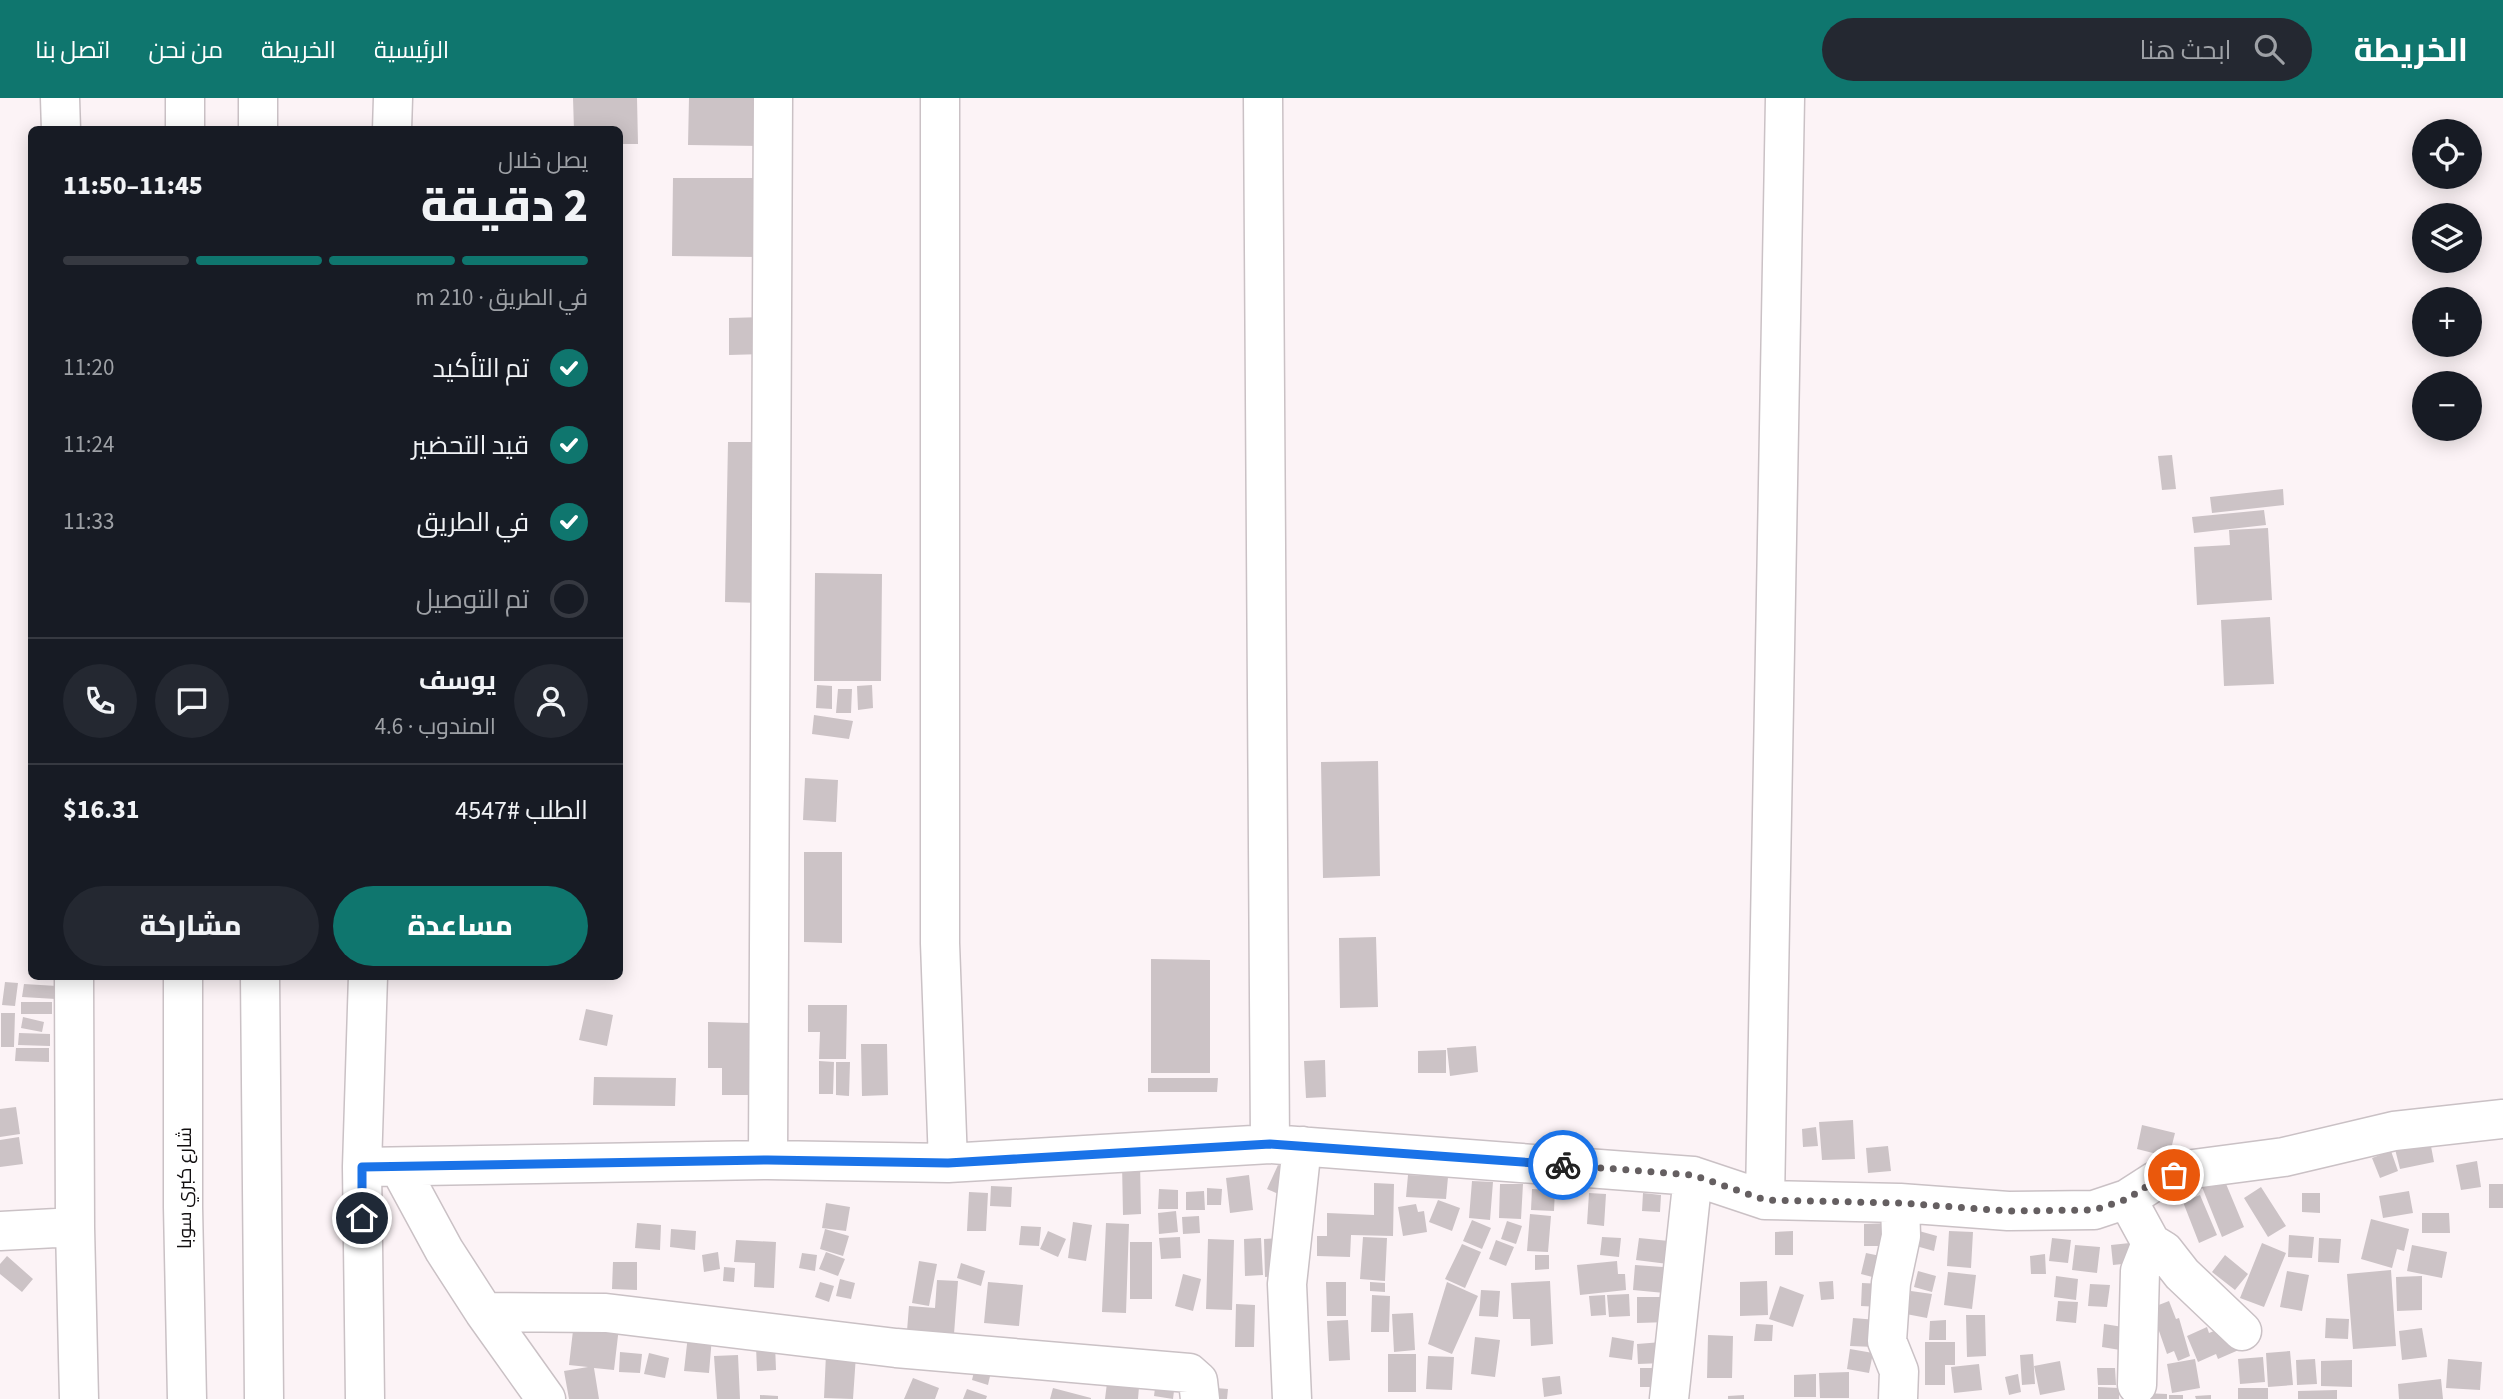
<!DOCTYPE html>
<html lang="ar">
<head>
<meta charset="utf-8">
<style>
  :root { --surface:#171b24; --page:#242831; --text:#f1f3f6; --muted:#9ea1a6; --line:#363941; --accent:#0f766e }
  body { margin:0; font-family:"Source Sans 3",Cairo,sans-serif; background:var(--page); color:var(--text); direction:rtl; height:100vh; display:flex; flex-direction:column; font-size:26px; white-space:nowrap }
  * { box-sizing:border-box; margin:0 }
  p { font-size:23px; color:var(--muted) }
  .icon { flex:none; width:38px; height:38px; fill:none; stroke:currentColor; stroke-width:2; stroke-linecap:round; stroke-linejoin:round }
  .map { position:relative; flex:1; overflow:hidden; direction:ltr }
  .side { position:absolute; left:28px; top:28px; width:595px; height:854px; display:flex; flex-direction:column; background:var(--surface); border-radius:10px; box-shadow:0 4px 18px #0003; direction:rtl }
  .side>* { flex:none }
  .controls { position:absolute; left:2412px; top:21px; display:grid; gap:14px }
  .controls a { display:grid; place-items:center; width:70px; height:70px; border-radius:50%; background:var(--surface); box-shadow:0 4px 18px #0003; font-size:35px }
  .pin { position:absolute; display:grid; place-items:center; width:60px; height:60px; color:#fff; margin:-30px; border:4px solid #fff; border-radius:50%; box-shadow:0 2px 7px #0007 }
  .courier { position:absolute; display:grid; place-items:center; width:70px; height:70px; margin:-35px; border:5px solid #1a73e8; border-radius:50%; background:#fff; color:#222; box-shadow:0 2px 9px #0007 }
  .head em { font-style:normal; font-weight:800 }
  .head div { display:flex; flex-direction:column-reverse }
  .head { display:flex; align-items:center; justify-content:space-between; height:119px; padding:0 35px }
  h1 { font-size:46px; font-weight:800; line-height:52px }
  .bar { display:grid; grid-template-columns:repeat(4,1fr); gap:10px 7px; align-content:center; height:84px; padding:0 35px }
  .bar i { height:9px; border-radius:5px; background:var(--line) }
  .bar .on { background:var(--accent) }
  .bar p { grid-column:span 4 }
  .line { display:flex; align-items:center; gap:18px; padding:0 35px; border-top:2px solid var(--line) }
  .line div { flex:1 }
  .round { display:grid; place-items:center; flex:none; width:74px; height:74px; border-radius:37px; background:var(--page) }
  ol { padding:0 35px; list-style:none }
  li { display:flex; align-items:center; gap:21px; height:77px }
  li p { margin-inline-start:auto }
  li .icon { padding:7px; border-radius:50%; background:var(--accent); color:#fff; stroke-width:4 }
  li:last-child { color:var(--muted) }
  li i { width:38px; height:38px; border:4px solid var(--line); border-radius:50% }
  .cta { display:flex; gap:14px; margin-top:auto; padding:14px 35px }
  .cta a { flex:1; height:80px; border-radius:42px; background:var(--accent); color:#fff; font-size:28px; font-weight:800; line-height:80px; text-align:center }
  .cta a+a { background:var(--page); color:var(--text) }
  header { display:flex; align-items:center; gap:42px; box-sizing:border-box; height:98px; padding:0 35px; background:var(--accent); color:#fff }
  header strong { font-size:33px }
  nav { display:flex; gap:38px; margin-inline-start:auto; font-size:24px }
  .search { width:490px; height:63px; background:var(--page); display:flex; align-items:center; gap:18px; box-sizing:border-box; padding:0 24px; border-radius:38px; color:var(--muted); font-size:26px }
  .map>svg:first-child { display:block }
  .building { fill:#ccc3c6 }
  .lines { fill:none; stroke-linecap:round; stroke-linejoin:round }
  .minor-casing { stroke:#cac1c5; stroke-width:41 }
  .trunk-casing { stroke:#cac1c5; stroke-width:41 }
  .minor { stroke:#fff; stroke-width:38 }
  .trunk { stroke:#fff; stroke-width:38 }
  .done { stroke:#655f61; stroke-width:7; stroke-dasharray:0 12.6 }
  .route { stroke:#1a73e8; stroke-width:9 }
  .labels { text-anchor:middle; stroke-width:5; stroke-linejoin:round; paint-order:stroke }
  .street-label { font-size:19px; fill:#131011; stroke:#fff }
</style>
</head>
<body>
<header>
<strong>الخريطة</strong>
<div class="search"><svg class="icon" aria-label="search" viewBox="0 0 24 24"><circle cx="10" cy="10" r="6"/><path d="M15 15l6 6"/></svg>ابحث هنا</div>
<nav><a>الرئيسية</a><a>الخريطة</a><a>من نحن</a><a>اتصل بنا</a></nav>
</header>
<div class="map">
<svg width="2503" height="1301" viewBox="0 0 2503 1301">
  <rect width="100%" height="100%" fill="#fcf3f6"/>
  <path class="building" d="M573,0H637L638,46H620V32H574Z
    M689,0H762L761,48L688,47Z
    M673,80H758L757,159L672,158Z
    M767,219V256L729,257V220Z
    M728,344H766L762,505L725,504Z
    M2172,357L2176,391L2162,392L2158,358Z
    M2283,391L2284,407L2212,415L2210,399Z
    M2264,412L2266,427L2194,435L2192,419Z
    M2268,430L2272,502L2197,507L2194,449L2230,447L2229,432Z
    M815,475L882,476L881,583H814Z
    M2270,519L2274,586L2224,588L2221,522Z
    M817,587L832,588V611L816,610Z
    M872,587L873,610L858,612L857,588Z
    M838,591H852L851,615H836Z
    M814,617L853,623L849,641L812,636Z
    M1378,663L1380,778L1323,780L1321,664Z
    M805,680L838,682L836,724L803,722Z
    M804,754H842V845L804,844Z
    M1376,839L1378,909L1340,910L1339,840Z
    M1151,861L1210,862V975H1151Z
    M5,884L18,885L15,908L2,907Z
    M24,886L57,888L56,901L22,899Z
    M21,904H52V916H21Z
    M808,907H847L846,961H819L820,934H808Z
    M586,911L613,917L607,948L579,942Z
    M1,915H15L14,949H1Z
    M23,919L44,924L42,934L21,930Z
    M708,924L749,925V997H722V970H708Z
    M19,935L50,936V948L18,947Z
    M861,946H887L888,997L862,998Z
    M1476,948L1478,974L1450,978L1447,950Z
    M16,950H49V964L15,963Z
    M1446,952V975H1418V953Z
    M1325,962L1326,999L1306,1000L1304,963Z
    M819,963L834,964L833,996H819Z
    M836,964H850L849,998L836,997Z
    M594,979L676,980L675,1008L593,1007Z
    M1148,980H1218L1217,994H1148Z
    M16,1009L20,1036L0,1039V1011Z
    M1853,1022L1855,1061L1822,1062L1819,1024Z
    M2142,1027L2175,1035L2169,1059L2137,1051Z
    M1816,1029L1818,1048L1803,1049L1802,1031Z
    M19,1039L23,1066L0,1069V1042Z
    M2430,1043L2434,1064L2400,1071L2395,1051Z
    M1888,1048L1891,1073L1868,1075L1866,1050Z
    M2391,1053L2398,1073L2380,1080L2372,1060Z
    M2477,1063L2481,1089L2461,1092L2456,1067Z
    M1140,1064L1141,1116L1123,1117L1122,1065Z
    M1278,1067L1296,1075L1285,1099L1267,1091Z
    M1249,1077L1253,1112L1230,1115L1226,1080Z
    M1408,1077L1448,1079L1446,1101L1406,1099Z
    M2224,1081L2244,1129L2222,1139L2202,1089L2185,1096L2181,1085Z
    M1472,1083L1493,1084L1490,1122L1469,1120Z
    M1374,1085L1394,1086L1393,1138L1351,1137L1350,1159L1317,1158V1138H1327V1115L1374,1117Z
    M1500,1086H1523L1521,1121L1499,1120Z
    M2489,1086H2503V1110H2489Z
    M991,1088L1012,1089L1011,1109L990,1108Z
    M2261,1089L2286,1128L2268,1139L2244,1100Z
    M1207,1090L1222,1091L1221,1107H1207Z
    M1159,1091L1178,1092V1111H1158Z
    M1532,1091L1555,1092L1554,1113L1531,1112Z
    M1204,1093L1205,1112H1186V1094Z
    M2409,1093L2413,1115L2383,1120L2379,1098Z
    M969,1094L988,1095L986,1133H967Z
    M1589,1095L1606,1096L1604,1128L1587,1126Z
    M1643,1095L1661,1097L1660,1114L1642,1113Z
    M2302,1095H2320V1115L2302,1114Z
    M2200,1097L2217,1137L2199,1145L2183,1104Z
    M1438,1102L1460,1110L1452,1133L1429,1124Z
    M826,1105L850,1109L846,1133L822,1130Z
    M1416,1106L1418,1114L1424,1113L1427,1134L1403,1138L1398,1109Z
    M1176,1113L1178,1134L1159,1136L1158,1115Z
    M2422,1115H2449L2450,1135H2422Z
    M1530,1116L1551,1118L1548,1154L1527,1153Z
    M1199,1118L1200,1135L1183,1136L1182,1119Z
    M2371,1121L2409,1131L2404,1153L2397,1151L2392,1170L2361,1161Z
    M1472,1122L1491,1130L1482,1151L1463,1143Z
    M1507,1123L1522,1128L1516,1146L1501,1141Z
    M1073,1124L1092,1127L1086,1163L1068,1160Z
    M637,1125L661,1127L660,1152L635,1150Z
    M1106,1125L1129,1126L1126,1215L1102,1214Z
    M1890,1125V1148H1864V1126Z
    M1021,1128L1041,1129L1039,1148L1019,1147Z
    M671,1131L696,1133L695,1152L670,1149Z
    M825,1131L849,1138L843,1158L820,1151Z
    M1048,1133L1066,1141L1058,1159L1040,1151Z
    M1793,1133V1157H1775V1134Z
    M1919,1133L1937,1138L1934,1153L1916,1148Z
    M1949,1133L1973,1134L1971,1170L1947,1168Z
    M2289,1137L2314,1139L2312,1160L2288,1159Z
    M1180,1139L1181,1160L1161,1161L1159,1140Z
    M1363,1139L1387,1140L1385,1183L1360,1181Z
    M1602,1139L1621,1140L1619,1159L1600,1157Z
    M1261,1140L1263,1177L1245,1178L1244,1141Z
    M1282,1140L1283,1178L1265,1179L1264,1141Z
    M1639,1140L1679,1144L1676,1167L1636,1162Z
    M2052,1140L2071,1142L2068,1165L2049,1163Z
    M2319,1140L2341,1141L2339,1165L2318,1164Z
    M1208,1141L1234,1142L1232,1212L1206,1211Z
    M736,1142L776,1144L774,1190L754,1189L755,1165L734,1164Z
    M1496,1142L1514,1149L1506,1168L1489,1161Z
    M1130,1144H1152V1201H1130Z
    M2130,1145L2132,1165L2113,1167L2111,1147Z
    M2262,1145L2286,1155L2264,1209L2240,1200Z
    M1462,1146L1481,1154L1465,1190L1445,1181Z
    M2075,1147L2100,1149L2097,1175L2072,1172Z
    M2412,1147L2447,1154L2442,1180L2407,1173Z
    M718,1154L720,1171L704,1174L702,1157Z
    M826,1154L845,1161L838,1178L819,1171Z
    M802,1155L817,1157L815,1173L799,1170Z
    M1866,1155L1890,1160L1884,1182L1861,1176Z
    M2045,1156L2046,1176H2031L2030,1158Z
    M1535,1157H1549V1171L1535,1172Z
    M2225,1157L2248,1176L2235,1192L2212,1174Z
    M7,1158L33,1181L22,1194L0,1176V1166Z
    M919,1163L937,1166L929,1208L912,1205Z
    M1617,1163L1618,1176H1625L1626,1192L1580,1197L1577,1167Z
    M613,1164H637V1192L612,1191Z
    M961,1165L985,1173L981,1188L957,1180Z
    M1635,1167L1677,1170L1675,1196L1633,1192Z
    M724,1169L735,1170L734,1184L723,1183Z
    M2391,1172L2396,1248L2353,1251L2347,1176Z
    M1918,1173L1936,1178L1932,1194L1914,1189Z
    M2287,1173L2309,1177L2302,1213L2280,1209Z
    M1948,1174L1976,1177L1972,1211L1944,1207Z
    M1183,1176L1201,1181L1193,1213L1175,1208Z
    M2056,1178L2078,1181L2076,1202L2054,1199Z
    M2422,1178V1212L2397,1213L2396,1179Z
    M840,1181L855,1185L851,1201L836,1198Z
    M937,1182L958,1183L954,1236L907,1233L909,1208L935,1210Z
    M1550,1183L1553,1246L1531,1248L1530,1221H1513L1511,1185Z
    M1767,1183L1768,1217L1740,1218V1184Z
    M1833,1183L1834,1201L1821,1202L1819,1184Z
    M820,1184L834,1188L829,1204L815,1199Z
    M988,1184L1023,1187L1019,1228L984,1225Z
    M1326,1184H1346V1218H1327Z
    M1370,1184L1385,1185V1194L1370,1193Z
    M1447,1184L1478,1198L1452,1256L1428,1246Z
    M1862,1185L1883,1186L1882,1209L1861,1208Z
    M2090,1186L2110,1187L2107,1209L2088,1208Z
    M1780,1188L1804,1197L1793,1229L1769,1221Z
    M1481,1192L1500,1193L1498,1219L1479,1218Z
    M1911,1193L1932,1196L1927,1220L1906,1216Z
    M1629,1196L1630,1218L1609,1219L1607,1197Z
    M1372,1197L1390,1198L1389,1234H1371Z
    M1605,1197L1606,1217L1591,1218L1589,1198Z
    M1637,1199H1668L1669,1224L1637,1225Z
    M2058,1203L2078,1204L2076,1225L2056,1223Z
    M2169,1203L2176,1221L2179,1220L2190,1258L2178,1263L2174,1253L2167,1256L2151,1210Z
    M1236,1206L1255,1207L1254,1249H1235Z
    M1413,1215L1415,1252L1394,1254L1392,1216Z
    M1966,1217H1985L1986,1258L1967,1259Z
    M1853,1220L1877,1222L1875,1249L1850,1248Z
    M2326,1220L2349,1221L2348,1241L2325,1240Z
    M1348,1222L1350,1262L1329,1263L1327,1223Z
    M1946,1222V1242H1929L1930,1223Z
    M574,1224L619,1229L614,1272L594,1270L599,1301H569L564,1273L588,1269L569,1267Z
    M1756,1226L1773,1227L1772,1243H1754Z
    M2104,1226L2123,1229L2120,1252L2102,1249Z
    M2231,1226L2241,1251L2218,1261L2216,1256L2198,1264L2187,1238L2207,1229L2209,1235Z
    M2422,1230L2427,1259L2402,1262L2399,1233Z
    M688,1237L712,1239L709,1275L684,1273Z
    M1708,1237L1733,1238L1732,1280H1707Z
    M1475,1239L1500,1242L1495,1279L1471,1276Z
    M1612,1239L1634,1243L1632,1262L1609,1259Z
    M1662,1244L1663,1265L1638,1266L1637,1246Z
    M1925,1244H1955V1267H1945V1287H1925Z
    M775,1246L776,1272L757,1273L756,1248Z
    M1850,1251L1873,1255L1869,1275L1847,1271Z
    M2290,1253L2293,1287L2268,1289L2266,1255Z
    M620,1254L642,1256L640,1275L619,1274Z
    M649,1255L669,1260L665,1280L644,1276Z
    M826,1256L856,1257L853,1301L824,1300Z
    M1388,1256H1416V1294H1388Z
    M2033,1256L2035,1286L2022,1287L2020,1257Z
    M738,1257L740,1301H717L714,1258Z
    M1428,1258L1454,1259L1452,1292L1426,1291Z
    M2263,1259L2265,1284L2240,1286L2238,1261Z
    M977,1261L993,1265L988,1287L972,1282Z
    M2195,1261L2200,1290L2172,1295L2167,1266Z
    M2315,1261L2317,1286L2297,1287L2296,1262Z
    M2448,1261L2482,1264L2480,1292L2446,1290Z
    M2352,1262V1289L2321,1288V1263Z
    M2060,1263L2065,1292L2040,1297L2034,1268Z
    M1979,1266L1982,1292L1954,1295L1951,1269Z
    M1640,1270H1659V1289H1640Z
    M2097,1270H2115L2116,1287H2098Z
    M1849,1274V1300H1820L1819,1275Z
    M1816,1276V1299H1794V1277Z
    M2018,1276L2021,1294L2009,1297L2005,1279Z
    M1560,1278L1562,1296L1544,1299L1542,1280Z
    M913,1280L939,1290L935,1301H904Z
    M2441,1281L2443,1301H2399L2398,1286Z
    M1156,1282L1175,1285L1173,1301L1154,1298Z
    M1107,1285L1139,1289L1138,1301H1105Z
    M1204,1289L1228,1291L1227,1301H1203Z
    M2098,1289L2119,1290V1301H2098Z
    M1053,1290L1091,1300V1301H1050Z
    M2238,1290H2268V1301H2238Z
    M967,1291L987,1298L986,1301H963Z
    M2337,1292V1301H2298V1293Z
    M2143,1295L2167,1296V1301H2143Z
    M760,1297L778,1298V1301H760Z
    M1744,1297V1301H1728V1298Z
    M2169,1297H2183V1301H2169Z
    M2211,1297V1301H2196L2195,1298Z"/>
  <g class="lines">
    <g class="minor-casing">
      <path id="minor" d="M60,0L61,32
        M940,0V845L948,1065
        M1263,0L1270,1046
        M392,32L393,0
        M74,878L75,1129L79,1301
        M768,1062L773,0
        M362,1069L768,1062L948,1065L1270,1046L1693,1078L1765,1102L1900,1105L2008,1113L2094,1112L2127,1101L2155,1083L2193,1071L2284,1059L2394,1033L2503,1021
        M399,1069L444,1152L484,1214L606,1215L896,1250L1189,1275L1198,1283L1200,1301
        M2127,1101L2151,1145L2164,1153L2182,1176L2242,1233
        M1765,1102L1785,0
        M0,1133L75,1129
        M484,1214L546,1301
        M2137,1287L2140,1173L2151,1145
        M365,1301L362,1069L368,878
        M1292,1301L1287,1186L1302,1048
        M1669,1301L1693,1078
        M1898,1301L1899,1273L1887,1243L1891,1185L1901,1138L1900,1105"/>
    </g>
    <g class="trunk-casing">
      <path id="trunk" d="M258,0V32
        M185,32V0
        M183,878V1109L187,1301
        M260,878L264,1301"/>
    </g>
    <use href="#minor" class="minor"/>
    <use href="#trunk" class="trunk"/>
  </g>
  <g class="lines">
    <path class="done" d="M1563,1067L1693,1077L1765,1102L1900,1105L2008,1113L2094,1112L2127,1101L2155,1083L2174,1077"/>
    <path class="route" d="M362,1120V1069L768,1062L948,1065L1270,1046L1563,1067"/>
  </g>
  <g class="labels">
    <g class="street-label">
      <text transform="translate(184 1090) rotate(-90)" y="7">شارع كبري سوبا</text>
    </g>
  </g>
</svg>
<div class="controls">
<a><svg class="icon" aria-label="locate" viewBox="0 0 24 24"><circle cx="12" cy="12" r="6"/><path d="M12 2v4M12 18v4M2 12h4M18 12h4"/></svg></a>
<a><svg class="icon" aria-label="layers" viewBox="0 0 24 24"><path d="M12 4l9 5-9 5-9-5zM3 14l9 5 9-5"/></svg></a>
<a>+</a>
<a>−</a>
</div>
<div class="pin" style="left:2174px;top:1077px;background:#ea580c"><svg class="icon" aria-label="bag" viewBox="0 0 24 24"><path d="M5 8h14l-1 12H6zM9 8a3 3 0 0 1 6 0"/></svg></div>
<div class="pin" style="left:362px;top:1120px;background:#1f2937"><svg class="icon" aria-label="home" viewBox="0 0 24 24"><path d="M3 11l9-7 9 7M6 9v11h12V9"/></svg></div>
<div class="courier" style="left:1563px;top:1067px"><svg class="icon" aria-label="bike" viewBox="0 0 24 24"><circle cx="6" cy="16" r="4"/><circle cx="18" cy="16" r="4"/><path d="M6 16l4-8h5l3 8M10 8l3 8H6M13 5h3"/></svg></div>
<section class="side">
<div class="head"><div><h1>2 دقيقة</h1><p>يصل خلال</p></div><em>11:45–11:50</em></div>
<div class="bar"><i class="on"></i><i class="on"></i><i class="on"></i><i></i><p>في الطريق · 210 m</p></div>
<ol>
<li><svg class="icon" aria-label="check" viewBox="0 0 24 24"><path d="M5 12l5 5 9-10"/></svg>تم التأكيد<p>11:20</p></li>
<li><svg class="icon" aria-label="check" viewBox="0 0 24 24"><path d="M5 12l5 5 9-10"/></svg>قيد التحضير<p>11:24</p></li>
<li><svg class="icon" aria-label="check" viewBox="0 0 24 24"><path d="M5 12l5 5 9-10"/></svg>في الطريق<p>11:33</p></li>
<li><i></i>تم التوصيل</li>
</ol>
<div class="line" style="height:126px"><a class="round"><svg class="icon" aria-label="person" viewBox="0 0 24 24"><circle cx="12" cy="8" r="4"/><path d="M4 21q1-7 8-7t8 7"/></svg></a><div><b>يوسف</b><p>المندوب · 4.6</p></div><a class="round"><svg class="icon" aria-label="chat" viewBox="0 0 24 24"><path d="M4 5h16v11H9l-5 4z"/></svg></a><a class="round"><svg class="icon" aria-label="phone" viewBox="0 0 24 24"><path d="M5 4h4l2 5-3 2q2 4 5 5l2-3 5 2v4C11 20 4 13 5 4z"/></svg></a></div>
<div class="line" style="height:91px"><div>الطلب #4547</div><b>$16.31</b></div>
<div class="cta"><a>مساعدة</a><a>مشاركة</a></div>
</section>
</div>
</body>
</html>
